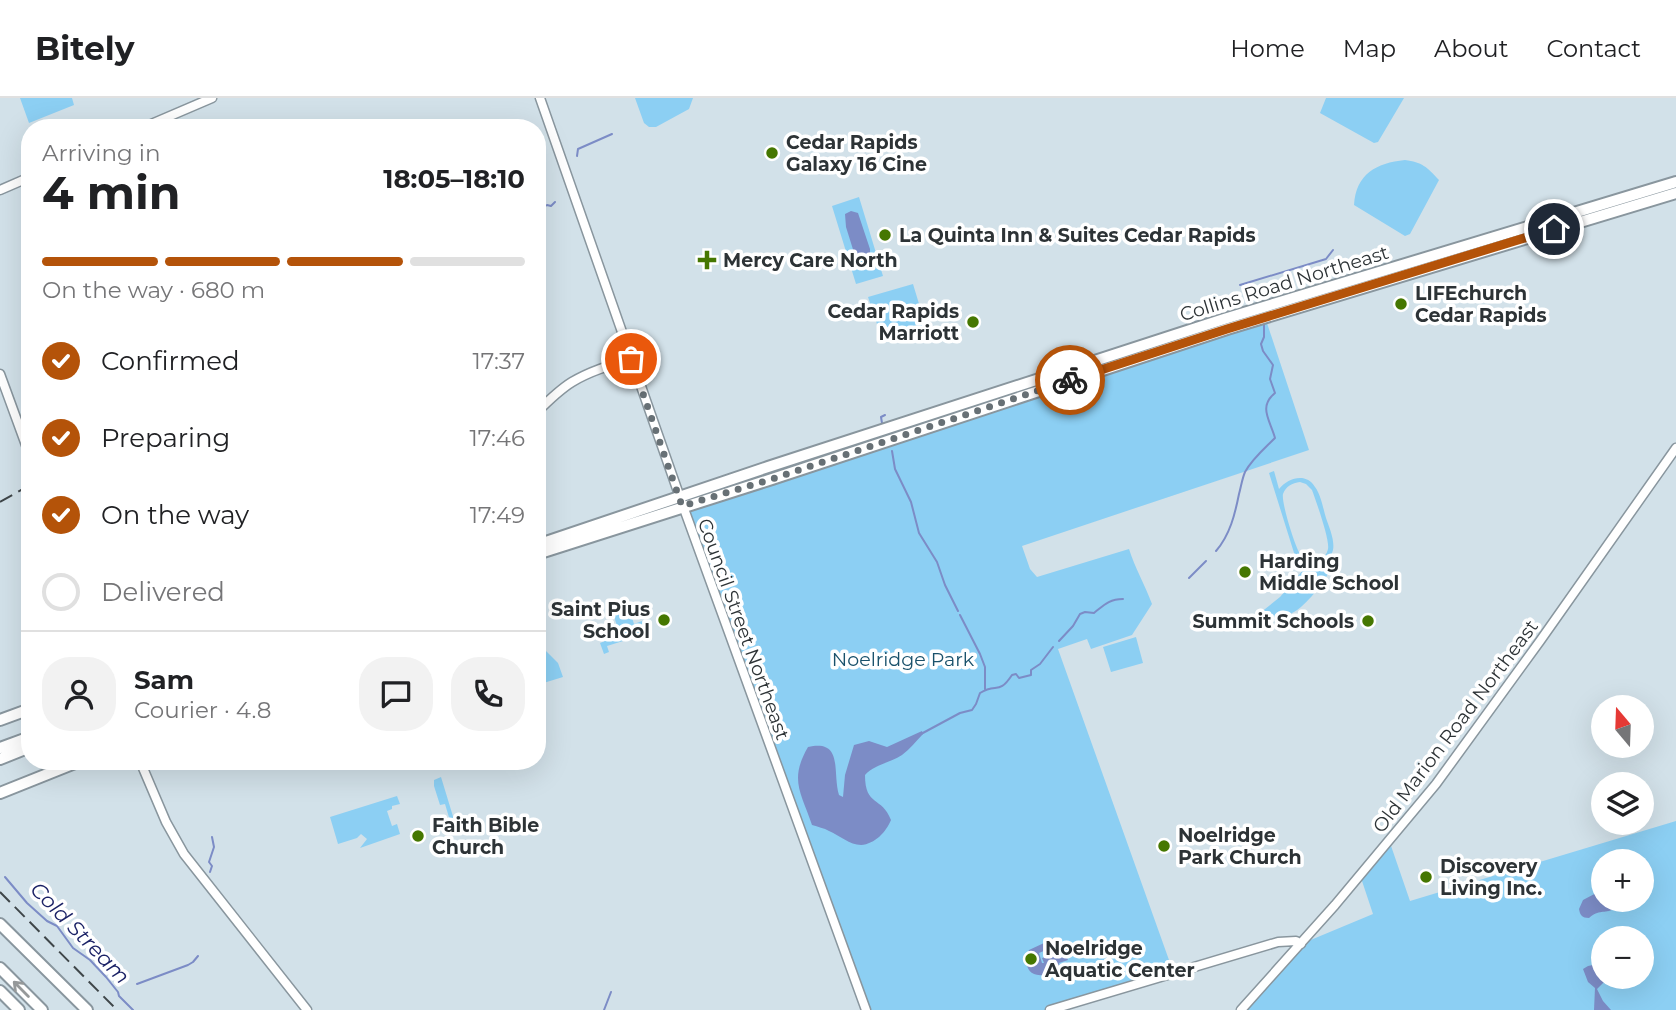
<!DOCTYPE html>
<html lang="en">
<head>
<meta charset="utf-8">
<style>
  :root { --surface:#fff; --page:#f2f2f2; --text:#202124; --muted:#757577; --line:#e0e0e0; --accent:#b45309 }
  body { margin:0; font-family:Montserrat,sans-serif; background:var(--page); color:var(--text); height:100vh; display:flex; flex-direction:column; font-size:26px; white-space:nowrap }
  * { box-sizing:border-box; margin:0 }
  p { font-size:23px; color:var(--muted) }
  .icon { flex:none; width:38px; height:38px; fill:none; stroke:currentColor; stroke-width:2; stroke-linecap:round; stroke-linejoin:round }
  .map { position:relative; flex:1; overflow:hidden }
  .drawer { position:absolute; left:21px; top:21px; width:525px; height:651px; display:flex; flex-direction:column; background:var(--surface); border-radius:28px; box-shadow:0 7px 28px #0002 }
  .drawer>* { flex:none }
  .needle { width:46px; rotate:341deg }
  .tools { position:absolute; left:1591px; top:597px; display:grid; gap:14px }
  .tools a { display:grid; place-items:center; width:63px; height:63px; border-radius:50%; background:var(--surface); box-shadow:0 7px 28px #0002; font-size:35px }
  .pin { position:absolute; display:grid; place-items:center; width:60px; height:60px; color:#fff; margin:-30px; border:4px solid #fff; border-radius:50%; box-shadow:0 2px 7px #0007 }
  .courier { position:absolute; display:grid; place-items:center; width:70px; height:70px; margin:-35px; border:5px solid #b45309; border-radius:50%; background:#fff; color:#222; box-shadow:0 2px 9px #0007 }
  .headline em { font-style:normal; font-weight:700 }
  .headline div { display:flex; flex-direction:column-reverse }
  .headline { display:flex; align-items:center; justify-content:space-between; height:119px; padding:0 21px }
  h1 { font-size:46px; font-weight:700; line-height:52px }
  .bar { display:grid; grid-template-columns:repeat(4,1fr); gap:10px 7px; align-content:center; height:84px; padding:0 21px }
  .bar i { height:9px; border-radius:5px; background:var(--line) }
  .bar .current { background:var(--accent) }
  .bar p { grid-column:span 4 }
  .line { display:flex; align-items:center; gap:18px; padding:0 21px; border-top:2px solid var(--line) }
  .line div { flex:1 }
  .round { display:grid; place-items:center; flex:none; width:74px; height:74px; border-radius:28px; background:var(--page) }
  ol { padding:0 21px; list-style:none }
  li { display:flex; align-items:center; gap:21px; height:77px }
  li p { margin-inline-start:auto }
  li .icon { padding:7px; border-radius:50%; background:var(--accent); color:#fff; stroke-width:4 }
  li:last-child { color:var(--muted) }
  li i { width:38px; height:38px; border:4px solid var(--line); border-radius:50% }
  header { display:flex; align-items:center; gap:42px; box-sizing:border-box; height:98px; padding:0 35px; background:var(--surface); border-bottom:2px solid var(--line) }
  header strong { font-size:33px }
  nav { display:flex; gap:38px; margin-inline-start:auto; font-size:24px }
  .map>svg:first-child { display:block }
  .green { fill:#8ccff3; fill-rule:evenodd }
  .water { fill:#7c8cc6 }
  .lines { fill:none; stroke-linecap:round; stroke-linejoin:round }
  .stream { stroke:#7c8cc6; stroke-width:2 }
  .secondary-casing { stroke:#89969e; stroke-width:11 }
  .highway-casing { stroke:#89969e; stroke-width:14 }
  .secondary { stroke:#fff; stroke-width:8 }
  .highway { stroke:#fff; stroke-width:10 }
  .rail { stroke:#3f4649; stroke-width:2; stroke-dasharray:14 7; stroke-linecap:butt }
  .oneway { stroke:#96999a }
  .done { stroke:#677075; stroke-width:7; stroke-dasharray:0 12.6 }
  .route { stroke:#b45309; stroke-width:9 }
  .poi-dot { fill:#457701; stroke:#fff; stroke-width:2.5 }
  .labels { text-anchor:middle; stroke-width:7; stroke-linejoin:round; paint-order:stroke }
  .poi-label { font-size:19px; font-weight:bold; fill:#2d3336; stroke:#fff; text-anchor:start }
  .street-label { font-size:19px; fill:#2d3336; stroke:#fff }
  .park-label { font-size:19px; fill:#19516b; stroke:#fff }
  .water-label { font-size:21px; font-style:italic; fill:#1b2266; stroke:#fff }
</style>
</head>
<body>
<header>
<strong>Bitely</strong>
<nav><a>Home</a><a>Map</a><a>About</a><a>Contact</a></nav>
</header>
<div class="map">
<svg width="1676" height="912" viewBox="0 0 1676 912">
  <rect width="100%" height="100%" fill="#d2e1e9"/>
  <path class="green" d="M20,0H72L74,7L29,25Z
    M635,0H693L689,11L656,29H649L644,25Z
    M1326,0H1404L1378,44L1374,45L1320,15Z
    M1405,62C1422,64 1427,69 1439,82L1410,136L1405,138L1354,107C1356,76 1376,65 1405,62Z
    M859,99L883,178L856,186L832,108Z
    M913,186L926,229L883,244L868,199Z
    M1265,219L1309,352L1022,448L1030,471L1037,479L1129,451C1135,470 1145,487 1152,506L1132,537L1091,551L1087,541L1058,551L1174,876L1050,912H866L683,408Z
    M1274,373L1279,391C1288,380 1306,374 1315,389C1321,397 1323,410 1326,420C1329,429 1335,442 1333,452C1331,461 1323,468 1313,468C1305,468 1300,464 1295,458L1269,375ZM1300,384L1306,386L1312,392C1316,403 1330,442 1328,451C1327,456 1323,461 1318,462C1312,464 1306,463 1302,459C1296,453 1281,404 1283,396C1286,388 1292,385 1300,384Z
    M1334,458L1337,459C1330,475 1315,497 1301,509C1293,516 1281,520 1271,523C1263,526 1257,528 1250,526V523L1280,499L1304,471C1319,471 1323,470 1334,458Z
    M628,507L634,526L642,523L645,533L651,531L652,534L607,548L609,554L604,556L600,545L613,540L612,537L616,535V533L635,527L618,531L612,512Z
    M1136,539L1143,565L1111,574L1103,549Z
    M537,544L558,565L563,579L537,587Z
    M441,679L455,725L451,726L445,706L440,707L434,688V682Z
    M397,698L400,706L392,708V711L387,713L392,728L397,726L400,736L360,750L367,741L361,736L357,740L338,746L330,719Z
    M1676,723V912H1241L1301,846L1373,816L1360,777L1389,742L1410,803ZM1603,763H1642V802H1603ZM1603,840H1642V878H1603Z"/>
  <path class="water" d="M851,113L858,115L870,151V157L863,162L856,161L846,129L845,116Z
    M922,633L923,636C916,643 910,651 902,657C890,665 875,666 865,677C865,709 882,698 891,722C886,734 875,746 861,747C850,747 839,737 829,733C824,730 818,729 812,727C801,694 789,682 808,649C844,641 832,674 839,697L843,699L845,677L854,647L869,643L887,649Z
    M1600,793L1603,795V802H1612L1615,805L1614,811C1604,816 1599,811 1589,820C1582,820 1580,817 1579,811L1583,802Z
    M1044,845L1046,852L1039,855L1042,865H1044L1042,860L1064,853L1068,862L1059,865L1060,872C1055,874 1049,877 1043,877C1027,879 1023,864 1029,852Z
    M1593,867L1605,880L1604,884L1597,891L1603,903L1611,912H1594L1595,890L1588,884L1583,871L1588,868Z"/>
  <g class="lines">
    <path class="stream" d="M577,58L578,51L612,36
      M537,84L542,82L545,78
      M537,113L547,107L551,108L555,104
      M1240,187L1326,161L1333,152
      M882,325L881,319L885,317
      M892,353L895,371L911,404L919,435L937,464L945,487L958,513
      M1216,453C1230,437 1235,416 1239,396C1241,389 1242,381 1245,374C1252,361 1264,351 1275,340C1270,322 1258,309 1275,295L1270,281L1273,267L1263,253L1261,246L1264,239V226
      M1189,480L1206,463
      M960,517L980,556L985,569V591
      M1059,543L1073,528L1080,516L1085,514L1094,515C1104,507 1109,501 1123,501
      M921,636L960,615L972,612L976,606L980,595C997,584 998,598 1012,577L1016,576L1019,580L1031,577V572L1040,566L1053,549
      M210,774L212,768L209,764L214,749L212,739
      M5,779L27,805L47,823L57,828L73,850L90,862L106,879L118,894L119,898L133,912
      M137,886L188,867L193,864L198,858
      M604,912L611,894"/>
    <g class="secondary-casing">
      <path id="secondary" d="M540,0L683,408L866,912
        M142,30L212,0
        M0,92L30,79
        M0,276L30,358
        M537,314C548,303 559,292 572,284C590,273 611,267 631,261
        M140,663L166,724L184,756L307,912
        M1050,912L1278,844L1296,843L1301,846
        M1241,912L1335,807L1436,686L1540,543L1676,350"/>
    </g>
    <g class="highway-casing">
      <path id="highway" d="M537,447L768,369L1224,221L1676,84
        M537,456L772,381L1227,231L1676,95
        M0,622L30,611
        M0,650L30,639
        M0,661L30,649
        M0,695L80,663
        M0,826L87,912
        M0,870L42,912
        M0,893L19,912"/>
    </g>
    <use href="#secondary" class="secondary"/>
    <use href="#highway" class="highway"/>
    <path class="rail" d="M537,98L538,97
      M0,404L30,387
      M0,794L117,912"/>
  </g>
  <defs><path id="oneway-shaft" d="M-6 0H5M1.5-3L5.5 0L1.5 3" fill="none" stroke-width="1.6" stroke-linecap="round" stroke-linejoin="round" transform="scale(1.75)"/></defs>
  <use class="oneway" href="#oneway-shaft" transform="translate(21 891) rotate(-135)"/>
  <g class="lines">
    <path class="done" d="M631,261L682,408L772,381L1070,282"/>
    <path class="route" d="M1070,282L1227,231L1554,131"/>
  </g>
  <g class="poi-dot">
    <circle cx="772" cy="55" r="7"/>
    <circle cx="885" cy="137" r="7"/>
    <path d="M703.5 151.5h7v7h7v7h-7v7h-7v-7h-7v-7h7z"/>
    <circle cx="1401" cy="206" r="7"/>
    <circle cx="973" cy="224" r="7"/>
    <circle cx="1245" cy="474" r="7"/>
    <circle cx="664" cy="522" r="7"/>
    <circle cx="1368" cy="523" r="7"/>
    <circle cx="418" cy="738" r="7"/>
    <circle cx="1164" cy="748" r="7"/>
    <circle cx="1426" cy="779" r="7"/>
    <circle cx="1031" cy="861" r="7"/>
  </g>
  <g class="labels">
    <g class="poi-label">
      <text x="786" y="51">Cedar Rapids<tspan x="786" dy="22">Galaxy 16 Cine</tspan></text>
      <text x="899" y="144">La Quinta Inn &amp; Suites Cedar Rapids</text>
      <text x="723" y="169">Mercy Care North</text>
      <text x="1415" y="202">LIFEchurch<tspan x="1415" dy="22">Cedar Rapids</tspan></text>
      <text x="959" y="220" text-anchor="end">Cedar Rapids<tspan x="959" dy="22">Marriott</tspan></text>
      <text x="1259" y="470">Harding<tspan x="1259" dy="22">Middle School</tspan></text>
      <text x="650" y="518" text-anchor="end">Saint Pius<tspan x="650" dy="22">School</tspan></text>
      <text x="1354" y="530" text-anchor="end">Summit Schools</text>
      <text x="432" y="734">Faith Bible<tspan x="432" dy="22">Church</tspan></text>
      <text x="1178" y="744">Noelridge<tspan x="1178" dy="22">Park Church</tspan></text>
      <text x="1440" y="775">Discovery<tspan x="1440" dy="22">Living Inc.</tspan></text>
      <text x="1045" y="857">Noelridge<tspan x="1045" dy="22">Aquatic Center</tspan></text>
    </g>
    <g class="street-label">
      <text transform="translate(1284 185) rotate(-17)" y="7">Collins Road Northeast</text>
      <text transform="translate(744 531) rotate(70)" y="7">Council Street Northeast</text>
      <text transform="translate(1455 628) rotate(-53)" y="7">Old Marion Road Northeast</text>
    </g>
    <g class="park-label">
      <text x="903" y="568">Noelridge Park</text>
    </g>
    <g class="water-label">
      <text transform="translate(80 835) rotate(46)" y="7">Cold Stream</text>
    </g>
  </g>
</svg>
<div class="tools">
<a><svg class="needle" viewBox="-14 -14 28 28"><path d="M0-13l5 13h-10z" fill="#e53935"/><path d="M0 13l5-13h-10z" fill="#757577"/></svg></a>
<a><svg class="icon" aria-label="layers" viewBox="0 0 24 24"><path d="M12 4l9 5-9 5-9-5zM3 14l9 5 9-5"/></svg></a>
<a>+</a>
<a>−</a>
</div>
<div class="pin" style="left:631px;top:261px;background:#ea580c"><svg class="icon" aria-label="bag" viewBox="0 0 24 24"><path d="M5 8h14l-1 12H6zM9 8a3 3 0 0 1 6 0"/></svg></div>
<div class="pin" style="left:1554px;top:131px;background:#1f2937"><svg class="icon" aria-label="home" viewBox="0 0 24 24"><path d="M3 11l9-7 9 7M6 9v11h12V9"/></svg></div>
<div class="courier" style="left:1070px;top:282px"><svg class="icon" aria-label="bike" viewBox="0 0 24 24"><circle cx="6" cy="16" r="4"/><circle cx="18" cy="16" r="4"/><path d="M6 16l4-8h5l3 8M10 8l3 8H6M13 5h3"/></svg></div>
<section class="drawer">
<div class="headline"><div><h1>4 min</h1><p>Arriving in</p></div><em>18:05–18:10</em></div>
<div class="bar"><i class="current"></i><i class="current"></i><i class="current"></i><i></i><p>On the way · 680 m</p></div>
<ol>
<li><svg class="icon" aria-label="check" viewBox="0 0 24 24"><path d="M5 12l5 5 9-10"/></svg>Confirmed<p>17:37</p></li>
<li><svg class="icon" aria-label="check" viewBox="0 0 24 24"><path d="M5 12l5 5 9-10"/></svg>Preparing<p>17:46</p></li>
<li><svg class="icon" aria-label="check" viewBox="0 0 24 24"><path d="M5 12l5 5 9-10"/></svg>On the way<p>17:49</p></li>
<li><i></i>Delivered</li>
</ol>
<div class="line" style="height:126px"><a class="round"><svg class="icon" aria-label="person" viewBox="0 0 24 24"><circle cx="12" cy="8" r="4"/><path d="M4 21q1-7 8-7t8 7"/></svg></a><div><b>Sam</b><p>Courier · 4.8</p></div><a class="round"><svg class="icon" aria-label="chat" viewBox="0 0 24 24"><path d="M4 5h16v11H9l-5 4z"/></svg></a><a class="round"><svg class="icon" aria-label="phone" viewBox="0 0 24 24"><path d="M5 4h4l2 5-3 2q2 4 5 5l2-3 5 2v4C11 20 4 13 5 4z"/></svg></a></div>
</section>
</div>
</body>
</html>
